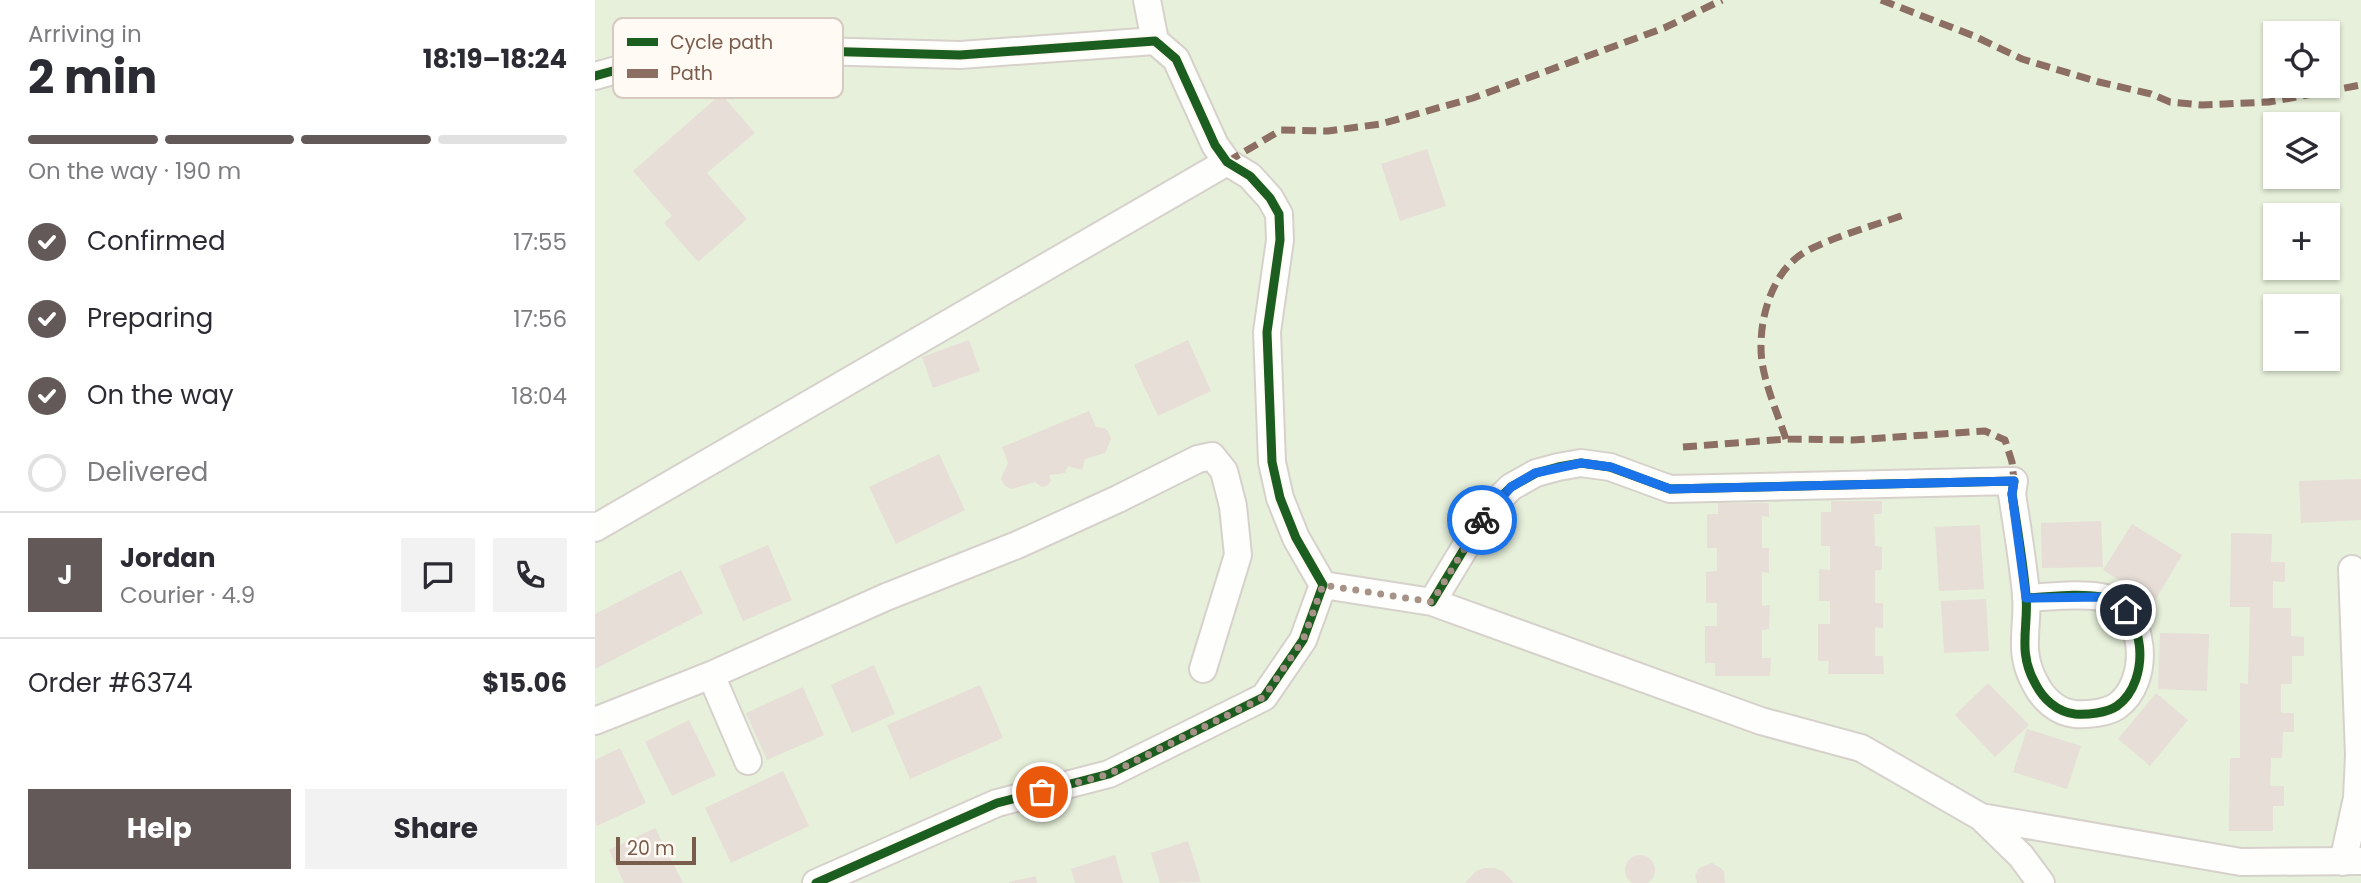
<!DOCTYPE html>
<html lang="en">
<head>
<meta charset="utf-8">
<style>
  :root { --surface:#fff; --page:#f2f2f3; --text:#2b2b33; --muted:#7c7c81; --line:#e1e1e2; --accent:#625958 }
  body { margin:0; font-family:Poppins,sans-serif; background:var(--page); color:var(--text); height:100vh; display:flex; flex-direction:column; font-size:26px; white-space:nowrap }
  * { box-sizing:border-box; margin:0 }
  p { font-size:23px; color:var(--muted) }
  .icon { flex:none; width:38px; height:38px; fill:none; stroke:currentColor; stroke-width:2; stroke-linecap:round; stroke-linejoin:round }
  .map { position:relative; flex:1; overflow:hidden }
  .side { display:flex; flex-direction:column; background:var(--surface); width:595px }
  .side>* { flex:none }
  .controls { position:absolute; left:1668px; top:21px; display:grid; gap:14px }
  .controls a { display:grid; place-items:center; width:77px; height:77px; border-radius:0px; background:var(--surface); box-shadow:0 2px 5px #0004; font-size:35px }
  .scale { position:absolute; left:21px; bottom:18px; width:80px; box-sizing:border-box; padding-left:7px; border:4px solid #7a5c4d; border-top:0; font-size:19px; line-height:24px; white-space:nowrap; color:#7a5c4d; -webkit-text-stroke:5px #fffaf3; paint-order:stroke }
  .pin { position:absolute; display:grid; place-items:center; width:60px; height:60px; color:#fff; margin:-30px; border:4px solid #fff; border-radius:50%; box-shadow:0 2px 7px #0007 }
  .courier { position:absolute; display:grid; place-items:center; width:70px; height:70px; margin:-35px; border:5px solid #1a73e8; border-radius:50%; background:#fff; color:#222; box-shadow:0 2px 9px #0007 }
  .overview em { font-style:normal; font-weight:700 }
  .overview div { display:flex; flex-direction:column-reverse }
  .overview { display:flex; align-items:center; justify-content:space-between; height:119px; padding:0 28px }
  h1 { font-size:46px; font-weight:700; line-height:52px }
  .bar { display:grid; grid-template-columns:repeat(4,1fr); gap:10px 7px; align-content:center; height:84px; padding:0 28px }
  .bar i { height:9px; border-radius:5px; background:var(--line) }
  .bar .active { background:var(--accent) }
  .bar p { grid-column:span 4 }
  .line { display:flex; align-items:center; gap:18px; padding:0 28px; border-top:2px solid var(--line) }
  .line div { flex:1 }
  .round { display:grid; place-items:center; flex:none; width:74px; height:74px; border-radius:0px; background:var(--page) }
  ol { padding:0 28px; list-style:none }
  li { display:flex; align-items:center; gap:21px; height:77px }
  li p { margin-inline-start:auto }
  li .icon { padding:7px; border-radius:50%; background:var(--accent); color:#fff; stroke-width:4 }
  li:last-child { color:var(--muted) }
  li i { width:38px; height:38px; border:4px solid var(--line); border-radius:50% }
  .button { display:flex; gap:14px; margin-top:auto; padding:14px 28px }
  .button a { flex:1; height:80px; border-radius:0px; background:var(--accent); color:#fff; font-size:28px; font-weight:700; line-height:80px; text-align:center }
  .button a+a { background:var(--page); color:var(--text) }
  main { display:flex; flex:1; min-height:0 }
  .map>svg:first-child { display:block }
  .green { fill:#e7f0db; fill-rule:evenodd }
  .building { fill:#e6ded7 }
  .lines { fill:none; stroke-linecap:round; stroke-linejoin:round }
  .minor-casing { stroke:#d7d1cb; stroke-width:30 }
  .minor { stroke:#fefefd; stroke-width:26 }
  .quiet { stroke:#8d6e63; stroke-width:7; stroke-dasharray:14 7; stroke-linecap:butt }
  .cycleway-casing { stroke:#fffaf3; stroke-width:13 }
  .cycleway { stroke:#1b5e20; stroke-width:9 }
  .done { stroke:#a69286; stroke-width:7; stroke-dasharray:0 12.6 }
  .route { stroke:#1a73e8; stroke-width:9 }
  .key { fill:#fffaf3; stroke:#d7cbc1; stroke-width:2 }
  .key-label { font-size:19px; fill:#7a5c4d }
</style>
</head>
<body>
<main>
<section class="side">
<div class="overview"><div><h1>2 min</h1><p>Arriving in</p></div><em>18:19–18:24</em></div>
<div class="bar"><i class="active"></i><i class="active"></i><i class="active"></i><i></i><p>On the way · 190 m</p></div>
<ol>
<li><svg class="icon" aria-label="check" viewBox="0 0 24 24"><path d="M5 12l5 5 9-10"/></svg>Confirmed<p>17:55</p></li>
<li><svg class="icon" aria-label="check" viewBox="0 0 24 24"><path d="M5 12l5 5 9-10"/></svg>Preparing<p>17:56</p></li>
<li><svg class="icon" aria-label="check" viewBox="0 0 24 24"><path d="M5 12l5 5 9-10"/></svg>On the way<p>18:04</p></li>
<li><i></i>Delivered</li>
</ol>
<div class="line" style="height:126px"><b class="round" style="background:var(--accent);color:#fff">J</b><div><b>Jordan</b><p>Courier · 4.9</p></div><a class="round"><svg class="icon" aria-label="chat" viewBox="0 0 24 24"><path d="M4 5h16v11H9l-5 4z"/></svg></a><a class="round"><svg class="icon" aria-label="phone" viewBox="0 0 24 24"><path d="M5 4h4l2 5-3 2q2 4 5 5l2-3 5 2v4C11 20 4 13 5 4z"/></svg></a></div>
<div class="line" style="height:91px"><div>Order #6374</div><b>$15.06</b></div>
<div class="button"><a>Help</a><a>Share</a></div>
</section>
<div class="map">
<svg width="1766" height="883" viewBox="0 0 1766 883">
  <rect width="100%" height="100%" fill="#f9f5f0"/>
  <path class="green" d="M0,0H1766V883H0ZM1680,33H1732V86H1680ZM1680,124H1732V177H1680ZM1680,215H1732V268H1680ZM1680,306H1732V359H1680Z"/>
  <path class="building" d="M126,94L160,133L112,173L152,219L103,262L69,223L77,216L38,171Z
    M832,149L851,206L805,221L786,164Z
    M374,340L385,371L338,388L327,357Z
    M593,340L616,391L563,416L539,365Z
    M494,411L501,427L509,428L513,431L516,439L510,453L490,459L487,470L473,466L470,473L454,475L456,481L452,486L447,487L440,482L417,489L410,486L406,479L413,463L407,447Z
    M344,454L370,510L301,544L274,487Z
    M1766,479V520L1706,523L1704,481Z
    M1236,501H1287V514H1279L1280,546L1287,547V570H1280V603H1288V628L1280,627V656H1288L1289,674H1233L1234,661H1223V624H1235V601H1224V569L1235,570V546H1226V512H1236Z
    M1123,503H1174V517L1167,516V548H1174V573L1167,572V606L1175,605L1174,629L1167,630V658H1176L1175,676H1120V663H1110V626H1122V603H1111V572L1122,571V548H1112V514H1123Z
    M1506,521L1508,567L1447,568L1446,523Z
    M1537,524L1587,555L1559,602L1508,570Z
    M1385,525L1389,589L1344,591L1340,527Z
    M1636,533L1677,534L1676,562H1690V582L1678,581V608H1696V636L1709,637V656H1697V684H1686V713H1699V732H1688L1687,758H1676L1675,786H1689V806H1678V831H1634L1635,758H1645V683L1653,684L1655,607H1635Z
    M173,545L197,600L148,621L124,566Z
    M86,570L108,613L0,669V614Z
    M1391,599L1394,651L1349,653L1346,601Z
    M1565,633L1614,634L1612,691L1563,689Z
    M279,665L300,714L257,733L236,685Z
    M1393,683L1434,725L1400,757L1360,715Z
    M385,685L408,738L315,779L292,725Z
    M208,687L229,735L172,760L151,713Z
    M1561,693L1593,720L1555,766L1523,739Z
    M94,720L121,775L77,796L50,742Z
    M1432,729L1486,746L1472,789L1418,772Z
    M25,748L51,803L2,826L0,822V760Z
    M188,771L214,826L136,863L110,808Z
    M60,828L88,883H29L14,850Z
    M593,841L606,882L565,883L556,853Z
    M520,855L528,883H480L476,869Z
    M1030 870a15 15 0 1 1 30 0a15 15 0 1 1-30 0Z
    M1117,863L1126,868L1129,872L1130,883H1102L1100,876L1104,868Z
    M889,868H899L908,871L919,883H870L881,871Z
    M441,876L442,883H414V882Z"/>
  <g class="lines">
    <g class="minor-casing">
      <path id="minor" d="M552,0L560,41
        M0,76L50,62L117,48L365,55L560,41L581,59L620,145L632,162L655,176L675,198L684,214L685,240L672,332L677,462L685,498L701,538L728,585L708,640L669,697L514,774L402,803L221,883
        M0,528L632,162
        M728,585L837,602L1166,721L1266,748L1386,817L1646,862L1766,861
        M837,602L886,521L901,502L916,487L941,473L963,467L986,463L1015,467L1075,489L1419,481L1417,494C1422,527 1428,561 1431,595C1434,626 1422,651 1440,683C1448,699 1462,712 1480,714C1492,715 1512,713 1522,706C1557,681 1552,606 1506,597C1482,593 1455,597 1431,598
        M0,721L116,675
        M153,761L116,675L291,597L422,545L523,499L603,459L617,456L629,471L638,506L643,555L608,669
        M1386,817L1426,856L1446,883
        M1748,862L1762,798L1764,755L1757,569"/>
    </g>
    <use href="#minor" class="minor"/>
    <path class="quiet" d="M1286,0L1379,36L1427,59L1504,82L1556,94L1575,102L1607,105L1674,102L1766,85
      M632,162L686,130L733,131L786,124L878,98L1069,28L1127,0
      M1191,439C1183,415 1171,388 1167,362C1162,325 1175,272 1210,252C1239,236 1279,226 1311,214
      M1088,447L1191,439L1257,440L1390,431L1410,440L1417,462L1419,481"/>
    <g class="cycleway-casing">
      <path id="cycleway" d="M0,76L50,62L117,48L365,55L560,41L581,59L620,145L632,162L655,176L675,198L684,214L685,240L672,332L677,462L685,498L701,538L728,585L708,640L669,697L514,774L402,803L221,883
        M837,602L886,521L901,502L916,487L941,473L963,467L986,463L1015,467L1075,489L1419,481L1417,494C1422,527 1428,561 1431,595C1434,626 1422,651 1440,683C1448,699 1462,712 1480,714C1492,715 1512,713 1522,706C1557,681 1552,606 1506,597C1482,593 1455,597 1431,598"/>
    </g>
    <use href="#cycleway" class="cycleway"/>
  </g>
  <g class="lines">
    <path class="done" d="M447,792L514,774L669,697L708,640L728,585L837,602L887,520"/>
    <path class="route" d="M887,520L916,487L940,473L986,463L1016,467L1075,489L1419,481L1417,494L1431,598L1508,597L1531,610"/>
  </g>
  <rect x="18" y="18" width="230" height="80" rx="10" class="key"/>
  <rect x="32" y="38" width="31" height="8" fill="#1b5e20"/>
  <rect x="32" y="69" width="31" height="9" fill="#8d6e63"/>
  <g class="key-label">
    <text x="75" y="49">Cycle path</text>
    <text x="75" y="80">Path</text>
  </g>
</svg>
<div class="controls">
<a><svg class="icon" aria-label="locate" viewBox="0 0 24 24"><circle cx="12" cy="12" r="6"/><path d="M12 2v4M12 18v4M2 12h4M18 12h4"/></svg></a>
<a><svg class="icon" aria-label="layers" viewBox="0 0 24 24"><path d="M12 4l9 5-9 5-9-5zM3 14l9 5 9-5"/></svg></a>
<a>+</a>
<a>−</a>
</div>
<div class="scale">20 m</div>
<div class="pin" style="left:447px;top:792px;background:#ea580c"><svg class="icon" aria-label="bag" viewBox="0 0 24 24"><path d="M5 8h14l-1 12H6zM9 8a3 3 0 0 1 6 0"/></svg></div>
<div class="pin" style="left:1531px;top:610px;background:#1f2937"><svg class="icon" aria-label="home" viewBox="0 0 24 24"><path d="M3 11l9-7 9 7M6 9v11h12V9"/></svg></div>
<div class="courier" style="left:887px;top:520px"><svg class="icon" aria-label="bike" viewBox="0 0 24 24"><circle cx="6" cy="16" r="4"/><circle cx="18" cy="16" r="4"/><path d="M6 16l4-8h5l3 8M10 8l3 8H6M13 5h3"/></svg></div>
</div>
</main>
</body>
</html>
